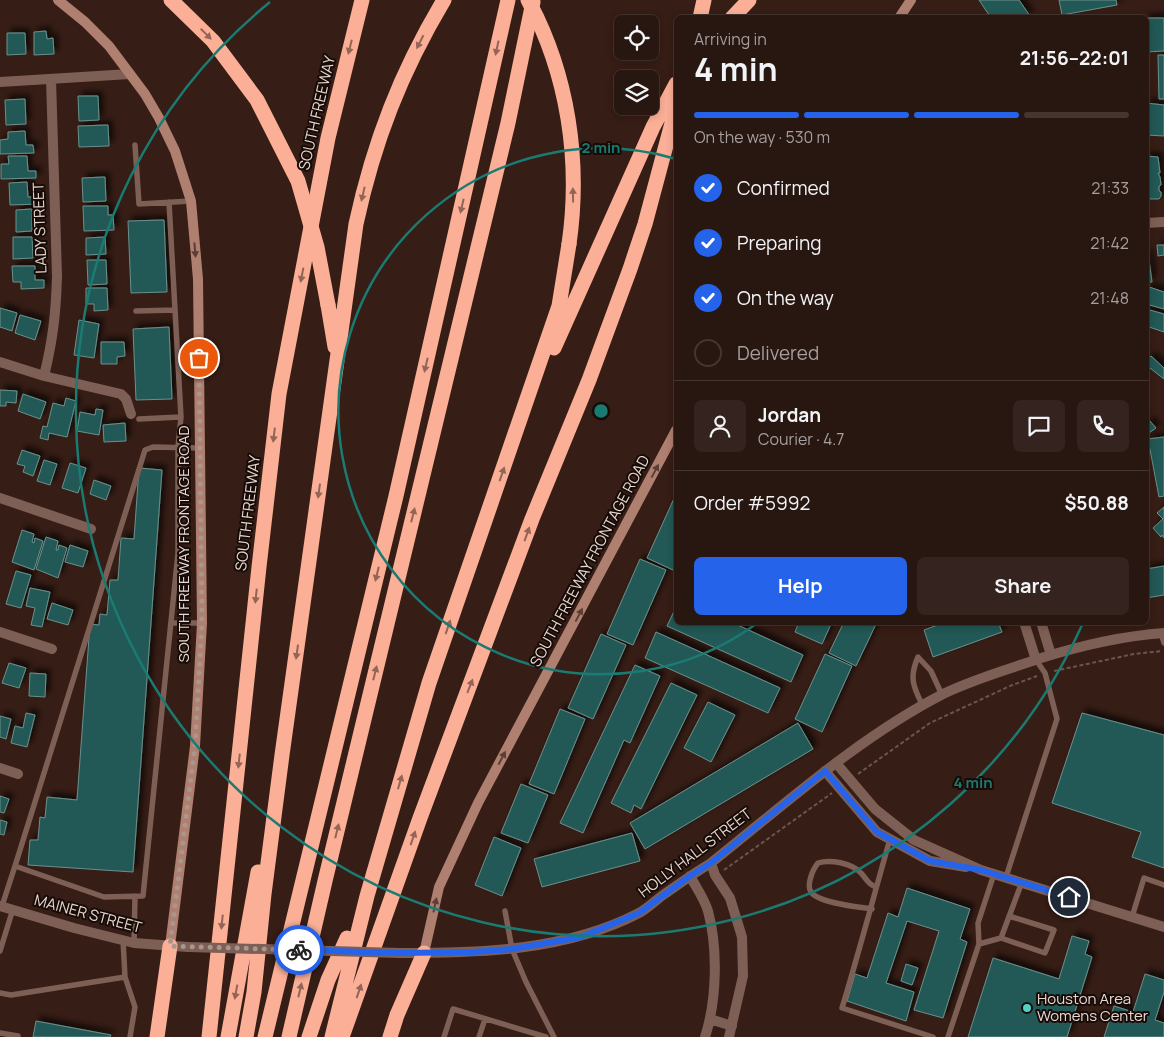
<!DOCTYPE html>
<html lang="en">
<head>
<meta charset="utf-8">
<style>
  :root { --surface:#281610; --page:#34231e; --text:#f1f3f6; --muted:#a59f9f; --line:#443530; --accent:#2563eb }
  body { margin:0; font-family:Manrope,sans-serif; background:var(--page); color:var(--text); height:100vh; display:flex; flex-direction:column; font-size:19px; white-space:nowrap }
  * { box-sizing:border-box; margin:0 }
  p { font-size:16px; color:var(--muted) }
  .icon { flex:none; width:28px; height:28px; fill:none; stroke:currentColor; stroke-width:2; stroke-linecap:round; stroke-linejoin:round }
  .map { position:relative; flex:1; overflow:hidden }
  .panel { position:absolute; left:674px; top:15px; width:475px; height:610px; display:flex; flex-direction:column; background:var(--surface); border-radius:8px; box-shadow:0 2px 8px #0003,0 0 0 1px var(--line) }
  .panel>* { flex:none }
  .controls { position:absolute; left:614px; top:15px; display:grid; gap:10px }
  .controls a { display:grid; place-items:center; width:45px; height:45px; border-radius:8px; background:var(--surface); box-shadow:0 2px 8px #0003,0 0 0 1px var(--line); font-size:25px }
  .pin { position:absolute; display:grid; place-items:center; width:42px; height:42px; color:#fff; margin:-21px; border:2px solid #fff; border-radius:50%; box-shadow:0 1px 5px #0007 }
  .courier { position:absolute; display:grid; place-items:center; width:50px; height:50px; margin:-25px; border:4px solid #2563eb; border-radius:50%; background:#fff; color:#222; box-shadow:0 1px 6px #0007 }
  .head em { font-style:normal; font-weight:700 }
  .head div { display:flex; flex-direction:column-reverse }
  .head { display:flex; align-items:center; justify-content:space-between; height:85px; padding:0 20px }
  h1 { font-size:32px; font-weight:700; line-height:38px }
  .bar { display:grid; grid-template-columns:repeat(4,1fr); gap:8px 5px; align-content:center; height:60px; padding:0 20px }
  .bar i { height:6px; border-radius:4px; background:var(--line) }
  .bar .current { background:var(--accent) }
  .bar p { grid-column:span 4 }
  .line { display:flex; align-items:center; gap:12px; padding:0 20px; border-top:1px solid var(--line) }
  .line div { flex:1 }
  .round { display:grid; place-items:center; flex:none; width:52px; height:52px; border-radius:8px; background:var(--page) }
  ol { padding:0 20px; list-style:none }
  li { display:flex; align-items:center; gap:15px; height:55px }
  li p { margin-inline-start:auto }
  li .icon { padding:5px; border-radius:50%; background:var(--accent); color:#fff; stroke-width:4 }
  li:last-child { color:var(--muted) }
  li i { width:28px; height:28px; border:2px solid var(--line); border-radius:50% }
  .primary-button { display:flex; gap:10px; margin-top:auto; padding:10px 20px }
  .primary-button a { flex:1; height:58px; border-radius:8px; background:var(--accent); color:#fff; font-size:20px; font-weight:700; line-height:58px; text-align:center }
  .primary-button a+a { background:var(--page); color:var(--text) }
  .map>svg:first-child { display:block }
  .building { fill:#245955; stroke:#6a908c; filter:url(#shadow) }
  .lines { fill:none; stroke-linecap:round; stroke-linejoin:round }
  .path { stroke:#6b554d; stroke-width:2; stroke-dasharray:4 2.5; stroke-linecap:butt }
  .service { stroke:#7d5f55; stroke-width:5.5 }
  .minor { stroke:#7d5f55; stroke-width:10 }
  .tertiary { stroke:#7d5f55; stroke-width:10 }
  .secondary { stroke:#af7f6f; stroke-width:10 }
  .motorway { stroke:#faaf96; stroke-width:15 }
  .tertiary-bridge { stroke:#7d5f55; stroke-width:10 }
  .motorway-bridge { stroke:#faaf96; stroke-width:15 }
  .oneway { fill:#936556 }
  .oneway2 { fill:#5b3f36 }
  .done { stroke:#aa968f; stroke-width:5; stroke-dasharray:0 9 }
  .route { stroke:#2563eb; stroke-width:6 }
  .ring { fill:none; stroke:#1a7b73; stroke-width:2.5 }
  .poi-dot { fill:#55cec5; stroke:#160b07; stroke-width:2 }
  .labels { text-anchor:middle; stroke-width:4; stroke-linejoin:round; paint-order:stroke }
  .street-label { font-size:15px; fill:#e8d7d1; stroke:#160b07 }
  .poi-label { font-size:15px; fill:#e8d7d1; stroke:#160b07; text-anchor:start }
  .centre { fill:#1a7b73; stroke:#160b07; stroke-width:2.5 }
  .ring-label { font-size:15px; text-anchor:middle; font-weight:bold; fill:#1a7b73; stroke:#160b07; stroke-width:4; stroke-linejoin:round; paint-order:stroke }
</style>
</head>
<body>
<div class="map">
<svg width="1164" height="1037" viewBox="0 0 1164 1037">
  <defs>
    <filter id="shadow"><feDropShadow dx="4.5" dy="-4.5" stdDeviation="2.5" flood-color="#0009"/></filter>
  </defs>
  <rect width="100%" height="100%" fill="#361d15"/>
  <path class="building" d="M979,0H1019L1030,16L991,18Z
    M1059,0H1116L1117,5L1062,15Z
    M1146,18H1164V51L1146,52Z
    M46,31L47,39L53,38L54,54L34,55V32Z
    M7,33H25L26,54L7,55Z
    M1158,55H1164V99H1159Z
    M78,96H98L99,120L79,121Z
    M25,99L26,124L6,125L5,100Z
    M1146,103L1164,105V136L1146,135Z
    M108,125L109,146L79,147L78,126Z
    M25,131L26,145H33L34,153L0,154V140L8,139V132Z
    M8,156H27L28,171H36V178L1,179V164H9Z
    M1146,156L1158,157L1160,173H1158L1160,177L1161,185L1159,186V191L1161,192V196L1159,199H1146Z
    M105,177L106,201L83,202L82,178Z
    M27,182L28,197H39V204L10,205L9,183Z
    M83,206H108V215H113L114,230L84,231Z
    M32,209V231L16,232V210Z
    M164,220L167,292L131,293L128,221Z
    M13,237H32L33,258L13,259Z
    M105,237L106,254L86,255V238Z
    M1157,245H1164V255L1158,256Z
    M1146,253H1148L1152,282H1146Z
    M87,260H106L107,284L88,285Z
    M12,266H35V280H44V288L21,289V282H13Z
    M1149,287L1164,292V309L1146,304V295Z
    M86,288H107L108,310L94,311V304H86Z
    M0,308L17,313L12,331L0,327Z
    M1146,309L1164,314V332L1146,326Z
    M20,315L41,321L35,340L15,333Z
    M79,320L99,324L94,358L74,355Z
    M169,327L172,399L136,400L133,329Z
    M101,342H124L125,356L117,357V364H101Z
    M1151,356L1164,368V379L1146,365V361Z
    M0,390L17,391L16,403L6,402V406H0Z
    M23,394L46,402L40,419L18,411Z
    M66,398L76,401L67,437L49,433L48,440L40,438L43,426L47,427L53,403L64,406Z
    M96,409L103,410L99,435L77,431L80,412L95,415Z
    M1150,421L1156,428L1146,435V424Z
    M125,423L126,441L104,442L103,425Z
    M1164,437V496L1159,497L1148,439Z
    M22,450L40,456L33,476L23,472L25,466L17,464Z
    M44,460L57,464L50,485L37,481Z
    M70,463L86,468L78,493L62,488Z
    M139,468L162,470L133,872L28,865L30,840H38L40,817L45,818L47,797L77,800L90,624L99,625L100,614L107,615L110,580H118L121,538L134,539Z
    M94,480L111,486L106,500L90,494Z
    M676,494V562L673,570L647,558Z
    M1164,507V538L1162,535L1161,537L1153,528L1163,519L1157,513Z
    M22,530L34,534L32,542L34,543L35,538L43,541L34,570L12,562Z
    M46,537L58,541L56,550H58L59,545L67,548L58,578L36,569Z
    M70,545L88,551L83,567L65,562Z
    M640,559L666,570L633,645L607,634Z
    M1164,566V595L1146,598V569Z
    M16,571L31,575L21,608L6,604Z
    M30,588L50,592L42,627L31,625L35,608L26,606Z
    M52,603L73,610L68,625L47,619Z
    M676,607V622H731L803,655L791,682L667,626Z
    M799,622H832L822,644L795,632Z
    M844,622H877L856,666L829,653Z
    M946,622H998L1002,632L933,657L924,630Z
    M656,632L780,688L768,713L645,658Z
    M601,634L626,645L593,719L568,708Z
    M825,654L852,666L822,732L795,719Z
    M9,663L26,668L19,688L2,683Z
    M635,665L660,676L630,743L624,740L583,833L560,823Z
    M30,673L46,674L45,697L29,696Z
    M671,683L697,695L641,809L634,805L631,813L611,803Z
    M708,702L735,715L711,762L684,748Z
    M560,709L585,719L554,794L529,784Z
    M26,713L35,715L27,747L11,743L15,726L23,728Z
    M1082,713L1164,735V868L1132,857L1141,832L1052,803Z
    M0,716L11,719L6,739L0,737Z
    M798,723L813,749L645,849L630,823Z
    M521,784L548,795L528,843L501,833Z
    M0,796L9,799L4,813L0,812Z
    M0,820L7,822L4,835L0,834Z
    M632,833L640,861L542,887L534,859Z
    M494,837L521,848L502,896L475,885Z
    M907,888L970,909L960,939L967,942L943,1018L914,1010L939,931L907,921L886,983L914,992L906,1021L847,1001L855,974L867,978L888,913L898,917Z
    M1072,936L1089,941L1085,954L1092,957L1067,1037H968L993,958L1059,979Z
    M906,964L918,968L912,985L901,981Z
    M1145,974L1164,980V992L1155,1020L1164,1023V1037H1104L1114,1006L1133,1012Z
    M36,1021L111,1035L110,1037H33Z"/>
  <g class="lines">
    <path class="path" d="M1054,671L1134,654L1162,651
      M858,774L930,723L1010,686L1037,676
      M724,870L832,793"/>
    <path class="service" d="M135,145L139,204L191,201
      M136,311L175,310
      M139,419L181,417
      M171,623H202
      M1161,633L1164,643
      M923,706C913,687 909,677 918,657L931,671L942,695
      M890,839C874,895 859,952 842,1008L933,1037
      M15,866L145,450L153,447L199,448
      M1006,877L1057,719L1045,673L1036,660
      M2,906L15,866L104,897L143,896L178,553V447L181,417L169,202
      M872,909C859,907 818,903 811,892C806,885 813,869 818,863C830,859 852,863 861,873C867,879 867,884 876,887
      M505,911L512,949L526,982L554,1037
      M1132,917L1144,878L1164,885
      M1001,938L1045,953L1054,930L1009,916
      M123,940L125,977L135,1007L130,1037
      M134,943L135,896
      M979,944L978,923L994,874
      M0,951L13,909
      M0,993L11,995L125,977
      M0,1033L18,1036
      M444,1037L453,1009L546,1037
      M479,1037L485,1019
      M948,1037L979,944L1001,938L1022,882"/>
    <path class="minor" d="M0,82L130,74
      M1146,223L1164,222
      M0,362L44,376L121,394L126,399L131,414
      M44,376C53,340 56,312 57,276L51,79
      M0,498L91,529
      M1024,622L1036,660
      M1041,622L1051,655
      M0,632L52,649
      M836,763L875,809L914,840L981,870L1164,927
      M0,768L18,774
      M825,771L877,832L930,861L966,867"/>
    <path class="tertiary" d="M711,863L715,875L730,898L742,937L743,976L729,1037
      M690,876C696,887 704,898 708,911C718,948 717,1000 705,1037
      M0,906L74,928L134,943L188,947
      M400,953C481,953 566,951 639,913C647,909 655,901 663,895C679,884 694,873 711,863C785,804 858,738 943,694C974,679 1006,670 1038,659C1079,646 1121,636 1164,633
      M710,1019L732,1026"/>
    <path class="secondary" d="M58,0L85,22L109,46L145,94L159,118L175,151L191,201L198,279L202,623L195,746L170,946
      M899,18L911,0
      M424,953L439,887L478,803L676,430"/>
    <path class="motorway" d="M700,18L704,0
      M732,18L749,0
      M328,305L335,347
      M554,348L653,127L676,84
      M157,1037L170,946
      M209,1037L259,567L279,394L328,138L362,0
      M228,1037L258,872
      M246,1037L254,992L264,894L282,755L356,224C374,141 401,72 444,0
      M265,1037L396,496L508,0
      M289,1037L325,881L508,123L533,2
      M309,1037L328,980L347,938
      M332,1037L367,896L429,683L559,306L569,244
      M342,1037L420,818L532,519L589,380L630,269L645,224L676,108
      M390,1037L397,1015L424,953"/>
    <path class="tertiary-bridge" d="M188,947L400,953"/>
    <path class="motorway-bridge" d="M171,0L213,41L257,100L298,181L317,247L328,305
      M528,0C568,74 581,161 569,244"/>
  </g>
  <defs><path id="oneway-solid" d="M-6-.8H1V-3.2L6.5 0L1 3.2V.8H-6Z" transform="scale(1.25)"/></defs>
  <g class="oneway">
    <use href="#oneway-solid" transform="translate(206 34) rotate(45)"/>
    <use href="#oneway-solid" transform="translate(420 42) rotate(117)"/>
    <use href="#oneway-solid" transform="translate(350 47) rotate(104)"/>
    <use href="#oneway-solid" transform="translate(497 48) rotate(102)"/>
    <use href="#oneway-solid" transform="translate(363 194) rotate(103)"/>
    <use href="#oneway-solid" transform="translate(573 195) rotate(-91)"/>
    <use href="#oneway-solid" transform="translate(462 206) rotate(103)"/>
    <use href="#oneway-solid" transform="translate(302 275) rotate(101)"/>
    <use href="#oneway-solid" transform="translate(426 365) rotate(103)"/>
    <use href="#oneway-solid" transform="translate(274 435) rotate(97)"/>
    <use href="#oneway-solid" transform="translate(502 474) rotate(-71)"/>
    <use href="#oneway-solid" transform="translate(319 491) rotate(98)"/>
    <use href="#oneway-solid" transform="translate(413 515) rotate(-76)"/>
    <use href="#oneway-solid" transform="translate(527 534) rotate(-70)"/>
    <use href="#oneway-solid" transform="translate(377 574) rotate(104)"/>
    <use href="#oneway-solid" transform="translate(256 596) rotate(96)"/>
    <use href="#oneway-solid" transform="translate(448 627) rotate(-71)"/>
    <use href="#oneway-solid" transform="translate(297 652) rotate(98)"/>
    <use href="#oneway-solid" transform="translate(375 673) rotate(-76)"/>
    <use href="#oneway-solid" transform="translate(470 686) rotate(-69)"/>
    <use href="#oneway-solid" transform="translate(239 761) rotate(96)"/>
    <use href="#oneway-solid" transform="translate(400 782) rotate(-74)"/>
    <use href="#oneway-solid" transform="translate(337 831) rotate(-76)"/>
    <use href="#oneway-solid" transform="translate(413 838) rotate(-71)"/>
    <use href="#oneway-solid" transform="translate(222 922) rotate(96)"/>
    <use href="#oneway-solid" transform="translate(300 990) rotate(-77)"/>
    <use href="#oneway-solid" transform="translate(359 991) rotate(-71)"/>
    <use href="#oneway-solid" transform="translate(236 992) rotate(100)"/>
  </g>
  <g class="oneway2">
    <use href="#oneway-solid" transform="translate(195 250) rotate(85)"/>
    <use href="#oneway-solid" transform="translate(655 471) rotate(-62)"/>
    <use href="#oneway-solid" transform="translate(579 615) rotate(-62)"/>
    <use href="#oneway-solid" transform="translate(502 758) rotate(-62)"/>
    <use href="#oneway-solid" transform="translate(435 905) rotate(-78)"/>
  </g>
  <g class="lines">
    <path class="done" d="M199,358L202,624L195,746L170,946L299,950"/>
    <path class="route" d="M299,950L400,953L473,952L512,949L581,937L639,913L690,876L711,863L825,771L877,832L930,861L981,870L1069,897"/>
  </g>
  <g class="ring">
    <path d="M756 624A263 263 0 1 1 676 159"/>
    <path d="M1082 625A526 526 0 1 1 270 2"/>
  </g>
  <circle class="poi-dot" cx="1027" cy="1008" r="5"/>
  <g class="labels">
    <g class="street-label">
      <text transform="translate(317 113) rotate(-77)" y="5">SOUTH FREEWAY</text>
      <text transform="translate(40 228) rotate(-92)" y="5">LADY STREET</text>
      <text transform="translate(248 513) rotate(-83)" y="5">SOUTH FREEWAY</text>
      <text transform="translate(184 544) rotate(-90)" y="5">SOUTH FREEWAY FRONTAGE ROAD</text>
      <text transform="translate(590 561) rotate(-62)" y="5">SOUTH FREEWAY FRONTAGE ROAD</text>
      <text transform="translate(695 853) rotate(-37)" y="5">HOLLY HALL STREET</text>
      <text transform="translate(88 914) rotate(15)" y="5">MAINER STREET</text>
    </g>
    <g class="poi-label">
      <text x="1037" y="1004">Houston Area<tspan x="1037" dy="17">Womens Center</tspan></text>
    </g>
  </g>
  <circle cx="601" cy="411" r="8" class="centre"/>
  <g class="ring-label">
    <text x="601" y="153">2 min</text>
    <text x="973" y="788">4 min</text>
  </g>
</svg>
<div class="controls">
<a><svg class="icon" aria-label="locate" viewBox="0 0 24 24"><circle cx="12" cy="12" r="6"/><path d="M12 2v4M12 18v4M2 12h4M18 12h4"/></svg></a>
<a><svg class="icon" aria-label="layers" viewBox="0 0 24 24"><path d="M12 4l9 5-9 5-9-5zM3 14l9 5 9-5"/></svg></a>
</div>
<div class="pin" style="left:199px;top:358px;background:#ea580c"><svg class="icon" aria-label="bag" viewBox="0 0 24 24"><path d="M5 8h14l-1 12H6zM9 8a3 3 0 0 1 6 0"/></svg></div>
<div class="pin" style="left:1069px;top:897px;background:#1f2937"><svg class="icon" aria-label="home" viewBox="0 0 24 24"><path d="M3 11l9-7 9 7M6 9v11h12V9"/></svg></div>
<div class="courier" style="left:299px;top:950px"><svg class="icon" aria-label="bike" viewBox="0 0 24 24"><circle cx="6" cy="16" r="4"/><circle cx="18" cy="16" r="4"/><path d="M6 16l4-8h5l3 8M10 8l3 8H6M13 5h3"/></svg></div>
<section class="panel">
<div class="head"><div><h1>4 min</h1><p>Arriving in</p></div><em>21:56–22:01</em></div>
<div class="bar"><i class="current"></i><i class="current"></i><i class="current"></i><i></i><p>On the way · 530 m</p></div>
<ol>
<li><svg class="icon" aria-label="check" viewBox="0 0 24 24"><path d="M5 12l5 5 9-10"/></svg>Confirmed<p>21:33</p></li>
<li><svg class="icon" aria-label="check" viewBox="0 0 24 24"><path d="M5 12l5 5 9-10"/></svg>Preparing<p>21:42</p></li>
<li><svg class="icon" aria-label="check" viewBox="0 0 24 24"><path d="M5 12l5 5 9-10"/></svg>On the way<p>21:48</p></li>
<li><i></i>Delivered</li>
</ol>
<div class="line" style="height:90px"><a class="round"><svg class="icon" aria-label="person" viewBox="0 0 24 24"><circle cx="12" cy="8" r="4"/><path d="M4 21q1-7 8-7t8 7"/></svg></a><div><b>Jordan</b><p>Courier · 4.7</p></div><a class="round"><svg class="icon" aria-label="chat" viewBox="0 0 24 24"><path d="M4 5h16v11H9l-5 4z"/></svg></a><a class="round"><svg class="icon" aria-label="phone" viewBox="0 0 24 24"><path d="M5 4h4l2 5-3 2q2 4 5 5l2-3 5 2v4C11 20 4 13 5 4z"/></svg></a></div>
<div class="line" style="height:65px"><div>Order #5992</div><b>$50.88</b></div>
<div class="primary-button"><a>Help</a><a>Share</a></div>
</section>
</div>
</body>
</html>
